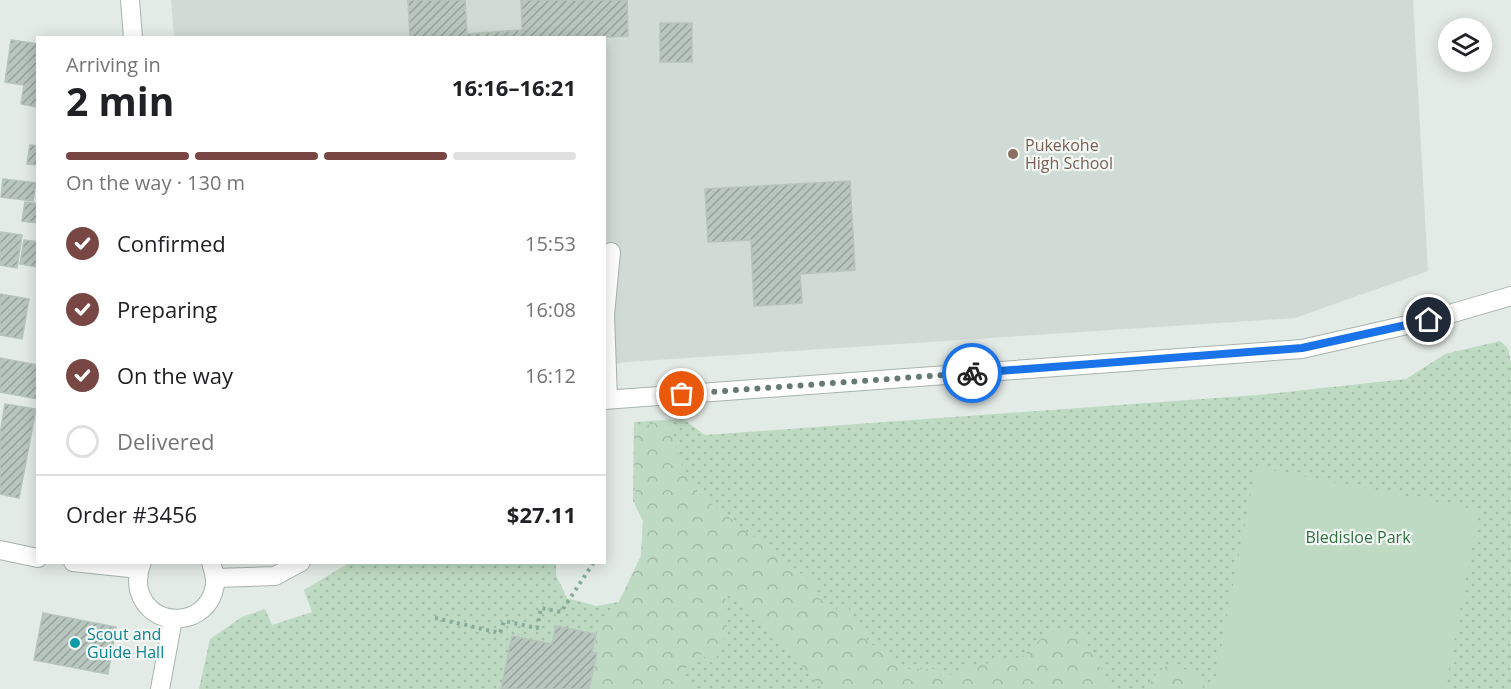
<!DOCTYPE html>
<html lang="en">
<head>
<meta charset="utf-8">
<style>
  :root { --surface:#fff; --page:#f6f6f6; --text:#202124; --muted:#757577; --line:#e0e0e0; --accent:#784743 }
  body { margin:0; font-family:"Open Sans",sans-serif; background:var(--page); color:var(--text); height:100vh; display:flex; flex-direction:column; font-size:22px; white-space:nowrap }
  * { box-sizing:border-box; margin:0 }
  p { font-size:20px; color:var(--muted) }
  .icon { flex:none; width:33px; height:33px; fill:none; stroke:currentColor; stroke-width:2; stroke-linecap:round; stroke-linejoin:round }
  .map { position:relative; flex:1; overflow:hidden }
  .sheet { position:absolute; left:36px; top:36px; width:570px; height:528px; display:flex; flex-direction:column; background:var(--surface); border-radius:0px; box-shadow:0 3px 15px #0003 }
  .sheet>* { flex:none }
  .controls { position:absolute; left:1438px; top:18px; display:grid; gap:12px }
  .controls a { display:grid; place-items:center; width:54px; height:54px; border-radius:50%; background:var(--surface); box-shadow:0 3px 15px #0003; font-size:30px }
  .pin { position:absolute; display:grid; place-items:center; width:51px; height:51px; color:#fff; margin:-26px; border:3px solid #fff; border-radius:50%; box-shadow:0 2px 6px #0007 }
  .courier { position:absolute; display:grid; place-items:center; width:60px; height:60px; margin:-30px; border:4px solid #1a73e8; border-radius:50%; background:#fff; color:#222; box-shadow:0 2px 8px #0007 }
  .headline em { font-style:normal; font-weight:700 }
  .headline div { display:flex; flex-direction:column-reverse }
  .headline { display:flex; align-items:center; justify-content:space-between; height:102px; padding:0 30px }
  h1 { font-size:39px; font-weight:700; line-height:45px }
  .bar { display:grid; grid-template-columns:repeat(4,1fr); gap:9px 6px; align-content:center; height:72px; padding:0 30px }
  .bar i { height:8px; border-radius:4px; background:var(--line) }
  .bar .on { background:var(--accent) }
  .bar p { grid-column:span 4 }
  .line { display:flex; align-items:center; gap:15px; padding:0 30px; border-top:2px solid var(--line) }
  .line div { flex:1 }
  ol { padding:0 30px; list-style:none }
  li { display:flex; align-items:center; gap:18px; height:66px }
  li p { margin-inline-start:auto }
  li .icon { padding:6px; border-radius:50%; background:var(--accent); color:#fff; stroke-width:4 }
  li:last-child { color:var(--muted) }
  li i { width:33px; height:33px; border:3px solid var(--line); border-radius:50% }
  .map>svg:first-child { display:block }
  .built { fill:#d1dbd5 }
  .green { fill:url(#green-dots) }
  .forest { fill:url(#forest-crowns) }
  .pitch { fill:#bedac2 }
  .building { fill:url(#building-hatch); stroke:#b6c4bc; stroke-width:1.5 }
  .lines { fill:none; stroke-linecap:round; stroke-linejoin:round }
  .minor-casing { stroke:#a6b3ac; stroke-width:20 }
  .path { stroke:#86ac9b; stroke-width:4; stroke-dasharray:3 4.5; stroke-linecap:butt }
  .minor { stroke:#fff; stroke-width:18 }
  .done { stroke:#677971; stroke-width:6; stroke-dasharray:0 10.8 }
  .route { stroke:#1a73e8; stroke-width:8 }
  .education-dot { fill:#8d6e63; stroke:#f3f8f5; stroke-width:2 }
  .culture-dot { fill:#0f9aa8; stroke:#f3f8f5; stroke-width:2 }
  .labels { text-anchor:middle; stroke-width:4.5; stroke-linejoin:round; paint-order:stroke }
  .education-label { font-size:16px; fill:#785e54; stroke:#f3f8f5; text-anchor:start }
  .park-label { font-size:16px; fill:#336e41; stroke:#f3f8f5 }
  .culture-label { font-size:16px; fill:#0d838f; stroke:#f3f8f5; text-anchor:start }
</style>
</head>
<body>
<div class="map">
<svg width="1511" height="689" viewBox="0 0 1511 689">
  <defs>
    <pattern id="green-dots" width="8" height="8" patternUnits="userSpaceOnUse" patternTransform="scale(1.5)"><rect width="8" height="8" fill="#bedac2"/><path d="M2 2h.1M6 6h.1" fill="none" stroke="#a3bca7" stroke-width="1.8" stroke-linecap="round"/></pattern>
    <pattern id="forest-crowns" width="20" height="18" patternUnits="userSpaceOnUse" patternTransform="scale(1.5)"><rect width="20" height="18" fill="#bedac2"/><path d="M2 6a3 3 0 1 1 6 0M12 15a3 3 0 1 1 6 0" fill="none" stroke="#a3bca7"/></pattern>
    <pattern id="building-hatch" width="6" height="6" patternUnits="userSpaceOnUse" patternTransform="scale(1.5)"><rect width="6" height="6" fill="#b8c6bf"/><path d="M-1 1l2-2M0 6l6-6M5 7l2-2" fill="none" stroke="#95a29c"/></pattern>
  </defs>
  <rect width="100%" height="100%" fill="#e3ebe6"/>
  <path class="built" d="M171,0H1413L1428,271L1295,318L626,362L605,365L604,38L174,37Z"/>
  <path class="green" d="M1500,341L1508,348L1511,363V689H199L210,639L242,617L265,609L272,625L312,612L304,590L349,563H556V575L567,598L596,606L619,602L641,556L643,520L633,501L634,422L683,419L705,435L1258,395L1406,379L1445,354Z"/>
  <path class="forest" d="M670,419L679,461L700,495L816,585L811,591L834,611L845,603L869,642L904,669H937L942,679L963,668L1022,657L1047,633L1062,631L1084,638L1110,685L1108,689H822C790,654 768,616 725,594L727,631L714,664L701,654L677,676L692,689H589L597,653L592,652L596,634L619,602L641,556L643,521L636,507L634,429Z
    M1168,664C1184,667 1197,673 1204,689H1149L1153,677Z"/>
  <path class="pitch" d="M1256,467L1479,510L1445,689H1213Z"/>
  <path class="building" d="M408,0H465L467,34L522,30L521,0H627L628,36L591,38H410Z
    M660,23H692V62H660Z
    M11,40L38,44V107L21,104L24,85L5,82Z
    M30,145L38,146V165L27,164Z
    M3,179L36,183L33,201L1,197Z
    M850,181L855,270L800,274L802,303L754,306L751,240L708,242L705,189Z
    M25,202L38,204V223L22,221Z
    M0,232L22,235L17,268L0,265Z
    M24,240L38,242V267L20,264Z
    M0,294L29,299L22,339L0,335Z
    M0,358L38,365V399L0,392Z
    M5,404L36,409L19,498L0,494V434Z
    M43,613L116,627L108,674L34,660Z
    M556,626L596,634L592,652L597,653L589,689H501L512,636L552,644Z"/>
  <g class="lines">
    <g class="minor-casing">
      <path id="minor" d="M130,0L133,38
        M608,399L605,315L611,252
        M604,400L1302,349L1429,320L1511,296
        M0,550L38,558
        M73,562L139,569
        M142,562C138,571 137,580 139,590C150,631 209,627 215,585C216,577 213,570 211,562
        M215,578L275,576L301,562
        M160,689L173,619"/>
    </g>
    <path class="path" d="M435,618L500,633L504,621L537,628L541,608L561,612L594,562"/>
    <use href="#minor" class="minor"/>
  </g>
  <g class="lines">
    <path class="done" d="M682,394L972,373"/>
    <path class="route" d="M972,373L1302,348L1429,320"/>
  </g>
  <circle class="education-dot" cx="1013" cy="154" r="6"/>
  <circle class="culture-dot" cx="75" cy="643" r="6"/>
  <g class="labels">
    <g class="education-label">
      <text x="1025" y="151">Pukekohe<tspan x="1025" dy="18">High School</tspan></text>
    </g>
    <g class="park-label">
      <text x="1358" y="543">Bledisloe Park</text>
    </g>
    <g class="culture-label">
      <text x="87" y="640">Scout and<tspan x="87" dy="18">Guide Hall</tspan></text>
    </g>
  </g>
</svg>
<div class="controls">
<a><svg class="icon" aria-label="layers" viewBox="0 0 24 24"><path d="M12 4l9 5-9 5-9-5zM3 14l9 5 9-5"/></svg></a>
</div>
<div class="pin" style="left:682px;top:394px;background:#ea580c"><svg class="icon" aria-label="bag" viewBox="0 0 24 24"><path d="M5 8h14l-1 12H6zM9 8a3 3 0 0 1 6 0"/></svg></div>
<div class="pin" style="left:1429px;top:320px;background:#1f2937"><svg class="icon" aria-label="home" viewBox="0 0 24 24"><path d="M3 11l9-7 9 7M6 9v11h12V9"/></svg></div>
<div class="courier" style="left:972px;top:373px"><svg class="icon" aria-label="bike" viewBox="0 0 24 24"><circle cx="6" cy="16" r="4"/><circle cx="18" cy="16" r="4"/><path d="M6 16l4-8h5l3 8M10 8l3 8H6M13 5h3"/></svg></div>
<section class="sheet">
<div class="headline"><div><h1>2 min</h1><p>Arriving in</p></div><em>16:16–16:21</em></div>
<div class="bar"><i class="on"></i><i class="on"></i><i class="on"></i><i></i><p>On the way · 130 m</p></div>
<ol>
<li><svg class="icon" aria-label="check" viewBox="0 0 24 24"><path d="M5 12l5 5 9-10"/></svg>Confirmed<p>15:53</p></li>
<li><svg class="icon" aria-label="check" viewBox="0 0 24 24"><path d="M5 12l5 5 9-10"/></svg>Preparing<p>16:08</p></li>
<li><svg class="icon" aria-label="check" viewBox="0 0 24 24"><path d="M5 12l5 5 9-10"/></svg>On the way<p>16:12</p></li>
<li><i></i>Delivered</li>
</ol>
<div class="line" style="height:78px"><div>Order #3456</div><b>$27.11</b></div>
</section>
</div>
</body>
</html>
